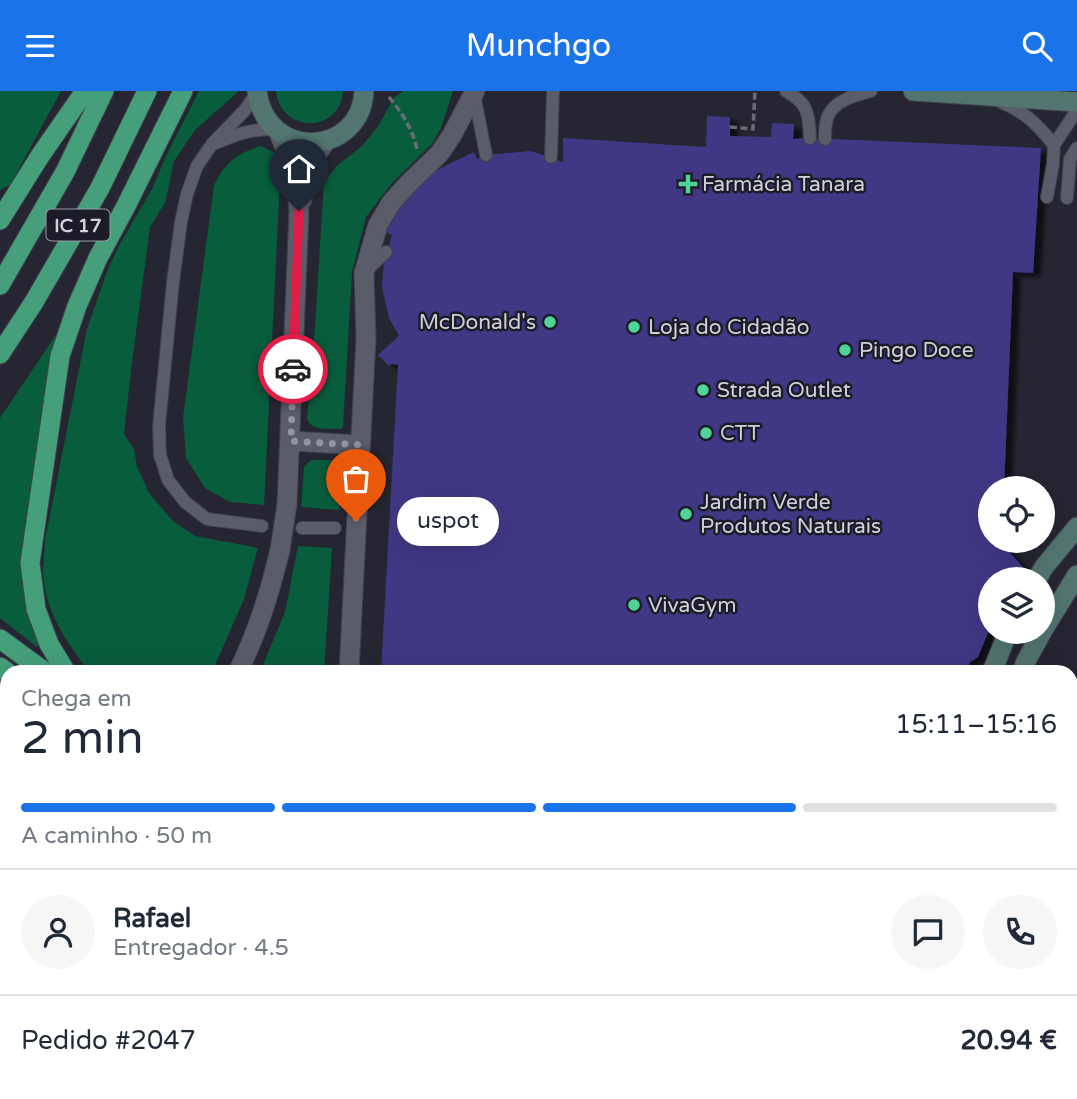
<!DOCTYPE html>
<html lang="pt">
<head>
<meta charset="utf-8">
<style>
  :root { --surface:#fff; --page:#f6f6f7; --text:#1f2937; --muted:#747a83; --line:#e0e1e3; --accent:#1a73e8 }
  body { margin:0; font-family:"Varela Round",sans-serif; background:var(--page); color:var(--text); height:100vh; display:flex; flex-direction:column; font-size:26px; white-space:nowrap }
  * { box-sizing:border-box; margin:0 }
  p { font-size:23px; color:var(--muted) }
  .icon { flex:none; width:38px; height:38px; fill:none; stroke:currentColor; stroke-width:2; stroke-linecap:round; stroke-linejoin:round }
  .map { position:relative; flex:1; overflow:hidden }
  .details { position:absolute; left:0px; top:574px; width:1078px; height:434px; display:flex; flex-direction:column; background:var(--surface); border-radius:21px 21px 0 0; box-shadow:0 7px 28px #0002 }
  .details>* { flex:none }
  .buttons { position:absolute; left:978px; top:385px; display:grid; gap:14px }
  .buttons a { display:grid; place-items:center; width:77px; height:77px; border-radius:50%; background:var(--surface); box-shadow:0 7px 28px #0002; font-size:35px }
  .pin { position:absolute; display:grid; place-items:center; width:60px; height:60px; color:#fff; margin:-72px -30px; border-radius:50% 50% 50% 0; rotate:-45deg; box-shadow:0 0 7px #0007 }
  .pin .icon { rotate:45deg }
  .courier { position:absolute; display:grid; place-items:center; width:70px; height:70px; margin:-35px; border:5px solid #e11d48; border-radius:50%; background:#fff; color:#222; box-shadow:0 2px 9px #0007 }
  .bubble { position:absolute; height:49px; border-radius:24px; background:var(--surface); box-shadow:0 7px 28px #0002; font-size:23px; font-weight:600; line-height:49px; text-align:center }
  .head em { font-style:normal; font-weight:600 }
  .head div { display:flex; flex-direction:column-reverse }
  .head { display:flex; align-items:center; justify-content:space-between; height:119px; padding:0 21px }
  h1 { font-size:46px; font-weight:600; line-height:52px }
  .bar { display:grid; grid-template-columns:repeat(4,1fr); gap:10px 7px; align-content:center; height:84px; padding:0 21px }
  .bar i { height:9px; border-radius:5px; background:var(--line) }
  .bar .active { background:var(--accent) }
  .bar p { grid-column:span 4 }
  .line { display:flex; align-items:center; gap:18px; padding:0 21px; border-top:2px solid var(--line) }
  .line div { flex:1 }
  .round { display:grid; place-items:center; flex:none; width:74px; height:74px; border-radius:37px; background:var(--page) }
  header { display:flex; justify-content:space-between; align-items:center; height:91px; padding:0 21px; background:var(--accent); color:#fff; font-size:32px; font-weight:600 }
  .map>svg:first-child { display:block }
  .grass { fill:#085d3d }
  .building { fill:#3f3885; filter:url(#shadow) }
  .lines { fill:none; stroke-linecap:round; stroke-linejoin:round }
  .service-casing { stroke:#41414c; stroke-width:14 }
  .minor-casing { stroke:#41414c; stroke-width:21 }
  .tertiary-casing { stroke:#41414c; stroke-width:21 }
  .secondary-casing { stroke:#41414c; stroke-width:21 }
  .trunk-casing { stroke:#41414c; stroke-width:21 }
  .path { stroke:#6c6c77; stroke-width:3.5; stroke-dasharray:7 3.5; stroke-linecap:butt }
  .service { stroke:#5b5c6a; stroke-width:12 }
  .minor { stroke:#5b5c6a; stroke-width:19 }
  .tertiary { stroke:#5b5c6a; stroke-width:19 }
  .secondary { stroke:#537570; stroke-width:19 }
  .trunk { stroke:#449f7a; stroke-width:19 }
  .tertiary-bridge-casing { stroke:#41414c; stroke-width:21; stroke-linecap:butt }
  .tertiary-bridge { stroke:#5b5c6a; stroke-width:19 }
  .done { stroke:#94959f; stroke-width:7; stroke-dasharray:0 12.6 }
  .route { stroke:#e11d48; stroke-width:9 }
  .poi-dot { fill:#50d398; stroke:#1c1c28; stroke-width:2.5 }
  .labels { text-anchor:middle; stroke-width:5; stroke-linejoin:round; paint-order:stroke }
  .shield { fill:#1c1c28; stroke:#9a9ba4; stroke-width:2 }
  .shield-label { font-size:19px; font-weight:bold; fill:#d0d1d9 }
  .poi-label { font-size:21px; fill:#d0d1d9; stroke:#1c1c28; text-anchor:start }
</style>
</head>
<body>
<header><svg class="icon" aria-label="menu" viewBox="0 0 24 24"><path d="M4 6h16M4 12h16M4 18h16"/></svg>Munchgo<svg class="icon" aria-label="search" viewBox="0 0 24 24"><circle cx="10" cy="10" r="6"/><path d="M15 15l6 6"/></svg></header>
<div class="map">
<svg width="1077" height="1008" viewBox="0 0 1077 1008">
  <defs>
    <filter id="shadow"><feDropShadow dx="8" dy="4.5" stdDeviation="2" flood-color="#0009"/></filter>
  </defs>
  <rect width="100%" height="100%" fill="#262632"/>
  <path class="grass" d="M0,0H61L10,94L0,99Z
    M199,0H239L195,39L174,70L165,112L150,136L131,279L124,343L134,358L137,376L149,402L173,430L195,445L258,457L244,508L212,581H90C67,553 45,520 43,482C43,471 45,460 45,449L87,238L108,178L120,153L152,98L167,63Z
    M276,0H343C340,43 281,43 276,0Z
    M403,0H453L441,37L432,53L392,92L366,126L352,181L343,335L341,338C327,337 313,341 307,328L315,236L324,90L339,73L362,55L377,37L394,7Z
    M260,55L274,61L280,88L264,414L230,411L205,397L186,367L183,327L214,94C226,71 236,63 260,55Z
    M56,244L62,248L35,396L40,553L37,556L0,527V327Z
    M311,369H338L341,376L340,419L301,416L304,376Z
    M298,455L332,457L324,581H260L285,521Z
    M0,624L7,626V758L0,760Z
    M7,805V888L0,886V808Z
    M264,1001H662L664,1008H279Z
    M727,1001H861L863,1008H732Z"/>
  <path class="building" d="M707,25L730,26V45L771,46L772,32L794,33L793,48L810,47L1041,57L1033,182L1013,181L1004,397H990V450H1002V453L1023,476L1016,488H990V537L978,566L970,571L967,581H381L398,274L391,273L389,275L378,264L399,245L389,227L382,196L384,171L392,144L386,141L402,113L419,94L435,80L474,61L477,68L486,64L531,60L563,71V47L706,56Z
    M1071,650H1077V686L1071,687Z
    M1072,732H1077V837H1073Z
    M0,915L7,918V952L0,948Z
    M145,1001H196L209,1008H158Z"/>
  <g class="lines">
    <g class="service-casing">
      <path id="service" d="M786,0C808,12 809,23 810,47
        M257,1L245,19L212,53L197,75L187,103L181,131L173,191L159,335L160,364L168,389L185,411L207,428L262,435
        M474,3L486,64
        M1001,11C1025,21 1037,33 1054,54
        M825,48C825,40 825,32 828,25C835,9 856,4 871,0
        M216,52C238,43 250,38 274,38
        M551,66L553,0
        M1047,106L1053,73L1054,54L1077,19
        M1067,107L1070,68L1077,57
        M367,179L386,161
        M302,437H335"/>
    </g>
    <g class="minor-casing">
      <path id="minor" d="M291,350L360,354
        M349,581L366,247L364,182L378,134L391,112L409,92L439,63L452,44L475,0
        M696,1001L701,1008"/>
    </g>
    <g class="tertiary-casing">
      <path id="tertiary" d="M279,42C291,71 296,89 299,120L287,413
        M302,109C308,83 310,70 327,49
        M238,581C258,540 269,504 280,459
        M0,783L7,781"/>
    </g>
    <g class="secondary-casing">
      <path id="secondary" d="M257,0C266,71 361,66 364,0
        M913,0L1077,11
        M1037,488L1044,476L1077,436
        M1043,539L1077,484
        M992,581L1008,541
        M1022,581L1026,570L1042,541
        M1046,1001L1047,1008
        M892,1008V1001"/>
    </g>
    <g class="trunk-casing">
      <path id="trunk" d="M0,129L40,65L85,0
        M0,194L65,81L104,0
        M0,263L34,211L100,97L147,0
        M0,548L45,581
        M0,576L7,581
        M66,581L49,553L36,518L30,472L60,265L77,215L98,167L126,115L183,0
        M0,606L7,608"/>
    </g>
    <path class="path" d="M389,6C402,22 413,38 417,59
      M730,36L753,38L755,0"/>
    <use href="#service" class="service"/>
    <use href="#minor" class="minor"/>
    <use href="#tertiary" class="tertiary"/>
    <use href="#secondary" class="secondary"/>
    <use href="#trunk" class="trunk"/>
    <g class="tertiary-bridge-casing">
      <path id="tertiary-bridge" d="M280,459L287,413"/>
    </g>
    <use href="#tertiary-bridge" class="tertiary-bridge"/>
  </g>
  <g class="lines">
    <path class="done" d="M293,278L291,350L360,354L356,430"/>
    <path class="route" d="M293,278L299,120"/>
  </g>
  <g class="poi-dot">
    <path d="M684.5 82.5h7v7h7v7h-7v7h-7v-7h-7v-7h7z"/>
    <circle cx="550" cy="231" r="7"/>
    <circle cx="634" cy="236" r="7"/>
    <circle cx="845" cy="259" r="7"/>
    <circle cx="703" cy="299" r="7"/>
    <circle cx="706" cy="342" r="7"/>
    <circle cx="686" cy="423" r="7"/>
    <circle cx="634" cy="514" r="7"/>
  </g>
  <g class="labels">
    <rect class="shield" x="46.5" y="118.5" width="63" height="31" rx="5"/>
    <g class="shield-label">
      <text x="78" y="141">IC 17</text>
    </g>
    <g class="poi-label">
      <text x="702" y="100">Farmácia Tanara</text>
      <text x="536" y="238" text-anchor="end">McDonald's</text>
      <text x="648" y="243">Loja do Cidadão</text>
      <text x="859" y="266">Pingo Doce</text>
      <text x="717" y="306">Strada Outlet</text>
      <text x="720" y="349">CTT</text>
      <text x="700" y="418">Jardim Verde<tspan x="700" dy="24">Produtos Naturais</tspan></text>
      <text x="648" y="521">VivaGym</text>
    </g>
  </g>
</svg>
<div class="buttons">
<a><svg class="icon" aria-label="locate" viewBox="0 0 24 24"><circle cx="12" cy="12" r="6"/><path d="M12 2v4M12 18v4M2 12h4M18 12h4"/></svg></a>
<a><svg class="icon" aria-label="layers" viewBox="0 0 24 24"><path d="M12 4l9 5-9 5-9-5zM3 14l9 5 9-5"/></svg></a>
</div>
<div class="pin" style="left:356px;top:430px;background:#ea580c"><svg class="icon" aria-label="bag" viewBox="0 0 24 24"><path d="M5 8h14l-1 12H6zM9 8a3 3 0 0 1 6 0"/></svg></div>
<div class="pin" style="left:299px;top:120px;background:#1f2937"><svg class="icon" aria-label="home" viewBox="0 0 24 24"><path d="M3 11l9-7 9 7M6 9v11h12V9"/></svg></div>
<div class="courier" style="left:293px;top:278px"><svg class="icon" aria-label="car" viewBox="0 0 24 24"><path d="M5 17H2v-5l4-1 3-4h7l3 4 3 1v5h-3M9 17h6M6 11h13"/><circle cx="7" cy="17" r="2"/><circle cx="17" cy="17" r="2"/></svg></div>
<div class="bubble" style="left:397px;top:406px;width:102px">uspot</div>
<section class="details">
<div class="head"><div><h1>2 min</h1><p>Chega em</p></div><em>15:11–15:16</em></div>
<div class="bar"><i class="active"></i><i class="active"></i><i class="active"></i><i></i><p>A caminho · 50 m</p></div>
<div class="line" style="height:126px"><a class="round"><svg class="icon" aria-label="person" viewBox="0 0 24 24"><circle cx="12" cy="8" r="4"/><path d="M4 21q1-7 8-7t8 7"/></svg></a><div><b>Rafael</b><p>Entregador · 4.5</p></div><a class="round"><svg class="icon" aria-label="chat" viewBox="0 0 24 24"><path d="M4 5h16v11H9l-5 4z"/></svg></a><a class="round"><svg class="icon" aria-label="phone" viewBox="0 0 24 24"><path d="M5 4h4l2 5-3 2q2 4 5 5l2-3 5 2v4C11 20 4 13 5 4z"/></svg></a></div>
<div class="line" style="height:91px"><div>Pedido #2047</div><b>20.94 €</b></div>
</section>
</div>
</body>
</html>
